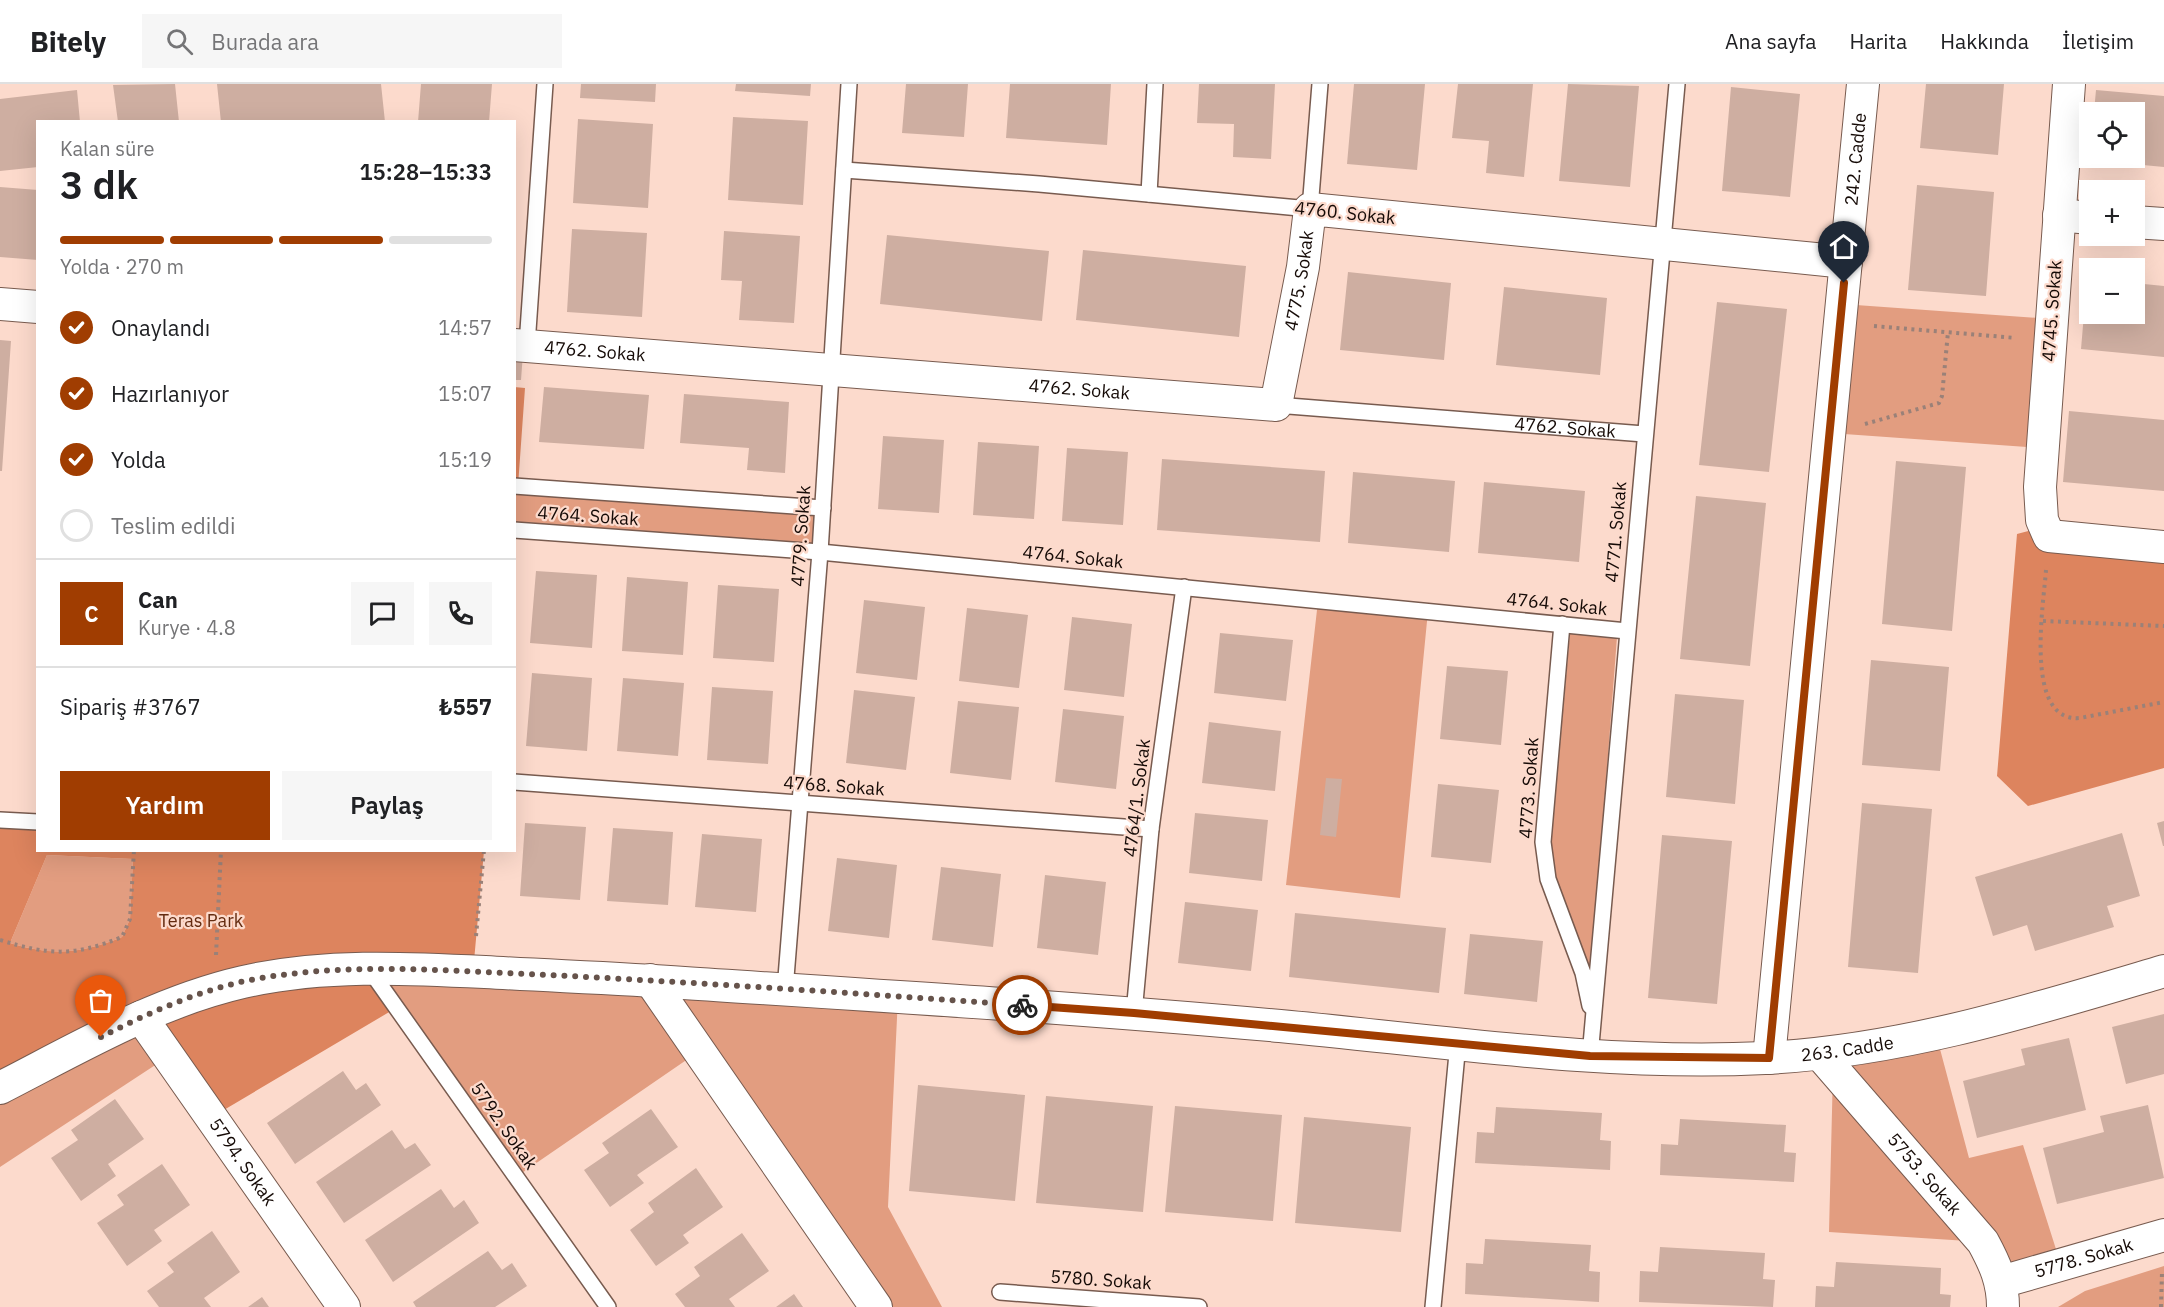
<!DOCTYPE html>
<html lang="tr">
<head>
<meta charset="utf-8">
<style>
  :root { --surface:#fff; --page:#f6f6f6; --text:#202124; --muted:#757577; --line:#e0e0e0; --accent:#a03d01 }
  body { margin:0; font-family:"IBM Plex Sans",sans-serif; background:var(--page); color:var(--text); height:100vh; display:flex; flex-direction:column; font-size:22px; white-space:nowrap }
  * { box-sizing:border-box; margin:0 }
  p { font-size:20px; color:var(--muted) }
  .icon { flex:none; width:33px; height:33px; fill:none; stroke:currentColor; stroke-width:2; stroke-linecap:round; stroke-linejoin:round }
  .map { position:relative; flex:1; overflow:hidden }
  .sheet { position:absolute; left:36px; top:36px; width:480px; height:732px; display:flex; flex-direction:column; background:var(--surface); border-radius:0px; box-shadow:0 6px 24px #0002 }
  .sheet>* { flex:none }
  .controls { position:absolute; left:2079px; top:18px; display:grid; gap:12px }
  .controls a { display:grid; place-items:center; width:66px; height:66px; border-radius:0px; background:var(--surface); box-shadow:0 6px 24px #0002; font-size:30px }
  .pin { position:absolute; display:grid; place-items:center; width:51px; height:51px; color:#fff; margin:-62px -26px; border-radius:50% 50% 50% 0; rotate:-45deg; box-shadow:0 0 6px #0007 }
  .pin .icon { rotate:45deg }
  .courier { position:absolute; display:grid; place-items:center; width:60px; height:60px; margin:-30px; border:4px solid #a03d01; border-radius:50%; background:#fff; color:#222; box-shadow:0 2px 8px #0007 }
  .headline em { font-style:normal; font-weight:600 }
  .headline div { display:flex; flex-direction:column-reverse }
  .headline { display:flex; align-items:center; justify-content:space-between; height:102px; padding:0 24px }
  h1 { font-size:39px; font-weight:600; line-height:45px }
  .bar { display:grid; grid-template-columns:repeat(4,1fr); gap:9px 6px; align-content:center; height:72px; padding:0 24px }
  .bar i { height:8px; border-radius:4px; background:var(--line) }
  .bar .active { background:var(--accent) }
  .bar p { grid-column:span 4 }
  .line { display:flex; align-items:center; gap:15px; padding:0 24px; border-top:2px solid var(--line) }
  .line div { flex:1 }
  .round { display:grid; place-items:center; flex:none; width:63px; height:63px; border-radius:0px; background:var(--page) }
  ol { padding:0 24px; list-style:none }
  li { display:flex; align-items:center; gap:18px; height:66px }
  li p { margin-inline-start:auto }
  li .icon { padding:6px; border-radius:50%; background:var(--accent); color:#fff; stroke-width:4 }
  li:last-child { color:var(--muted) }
  li i { width:33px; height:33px; border:3px solid var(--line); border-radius:50% }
  .cta { display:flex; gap:12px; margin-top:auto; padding:12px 24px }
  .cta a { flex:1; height:69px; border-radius:0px; background:var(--accent); color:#fff; font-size:24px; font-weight:600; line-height:69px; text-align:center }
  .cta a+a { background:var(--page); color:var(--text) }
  header { display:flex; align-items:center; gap:36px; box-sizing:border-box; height:84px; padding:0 30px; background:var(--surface); border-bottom:2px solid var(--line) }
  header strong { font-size:28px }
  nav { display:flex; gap:33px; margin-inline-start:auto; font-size:21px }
  .search { width:420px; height:54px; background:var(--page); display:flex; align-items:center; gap:15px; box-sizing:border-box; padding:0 21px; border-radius:0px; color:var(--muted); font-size:22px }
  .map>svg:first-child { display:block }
  .green { fill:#e29d80 }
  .forest { fill:#dd845e; fill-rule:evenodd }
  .building { fill:#ceaea1 }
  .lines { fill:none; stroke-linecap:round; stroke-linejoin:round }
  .service-casing { stroke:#785b4f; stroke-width:18 }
  .minor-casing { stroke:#785b4f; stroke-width:34 }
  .path { stroke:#9a8178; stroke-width:4; stroke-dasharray:3 4.5; stroke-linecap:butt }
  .service { stroke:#fff; stroke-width:15 }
  .minor { stroke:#fff; stroke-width:32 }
  .done { stroke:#66534b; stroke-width:6; stroke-dasharray:0 10.8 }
  .route { stroke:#a03d01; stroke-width:8 }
  .labels { text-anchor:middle; stroke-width:4.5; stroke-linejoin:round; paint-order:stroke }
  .street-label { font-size:18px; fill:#150a06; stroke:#fcdacc }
  .park-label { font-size:18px; fill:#642b10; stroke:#fcdacc }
</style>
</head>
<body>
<header>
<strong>Bitely</strong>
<div class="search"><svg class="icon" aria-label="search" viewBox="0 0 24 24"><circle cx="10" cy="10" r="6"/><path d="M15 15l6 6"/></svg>Burada ara</div>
<nav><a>Ana sayfa</a><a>Harita</a><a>Hakkında</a><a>İletişim</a></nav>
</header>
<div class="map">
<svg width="2164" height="1223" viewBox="0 0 2164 1223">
  <rect width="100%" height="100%" fill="#fcdacc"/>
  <path class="green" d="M1842,220L2052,235L2042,364L1830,349Z
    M514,407L817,429L815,462L515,441Z
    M1318,517L1428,527L1400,814L1286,801Z
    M1570,549L1617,553L1592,881L1588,883L1556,794L1551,758Z
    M47,771L133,775L130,835L122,853C81,870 52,872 10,859Z
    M368,884L898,913L888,1123L942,1223H876L698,968L516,1093Z
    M141,933L169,972L0,1083V1004Z
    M1936,950L1969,1074L2023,1061L2061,1181L2001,1198L1983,1158L1829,1148L1833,987Z
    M2164,1182V1223H2058L2085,1207Z"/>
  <path class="forest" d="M514,303L525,304L518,402H514Z
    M2044,443L2164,463V684L2028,722L1997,692L2017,450Z
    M0,736L37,738L38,766L484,767L473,888L369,884L396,924L212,1033L141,933L0,1004ZM47,771L133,775L130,835L122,853C81,870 52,872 10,859Z"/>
  <path class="building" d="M175,0L179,38H118L113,1Z
    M217,0H381L385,38H221Z
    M421,0H492L489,38H418Z
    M581,0H656L655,18L580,14Z
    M736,0H811L810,12L735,7Z
    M906,0H968L964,53L902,49Z
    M1010,0H1111L1107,61L1006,54Z
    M1199,0H1275L1271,75L1233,73L1234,40L1197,39Z
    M1354,0H1425L1417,86L1347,80Z
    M1458,0H1533L1524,93L1486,89L1489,57L1452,54Z
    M1568,0L1639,2L1630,103L1559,97Z
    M1926,0H2004L1998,71L1920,64Z
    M1731,3L1800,10L1790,113L1722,107Z
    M77,6L80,38H38V83L0,87V15Z
    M2096,6L2164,12V83L2090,76V74H2134V28H2094Z
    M733,33L808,37L803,121L728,116Z
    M578,35L653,40L648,124L573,119Z
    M1917,101L1994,108L1986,212L1908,206Z
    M0,103L38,106V176L0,173Z
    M572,145L647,149L642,233L567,228Z
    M724,147L800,152L794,239L739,236L742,197L721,196Z
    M887,151L1049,167L1042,237L880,220Z
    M1083,166L1246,182L1239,253L1076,236Z
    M1348,188L1451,199L1444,276L1340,266Z
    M2087,195L2090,230H2134V199L2164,202V273L2081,265Z
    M1504,203L1607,214L1600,291L1496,281Z
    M1717,218L1787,225L1769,388L1699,381Z
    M0,256L11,257L2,387H0Z
    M514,268L523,269L521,296H514Z
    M544,303L649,311L644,365L539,358Z
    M684,310L789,318L785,389L747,386L749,364L680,359Z
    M2069,327L2164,336V407L2063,398Z
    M883,352L944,356L939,429L878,425Z
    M978,358L1039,362L1034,435L973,431Z
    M1067,364L1128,368L1123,441L1062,437Z
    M1162,375L1325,387L1320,458L1157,446Z
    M1896,377L1966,383L1952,547L1882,540Z
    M1353,388L1455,397L1449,468L1348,459Z
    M1484,398L1585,407L1579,478L1478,469Z
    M1696,412L1766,419L1750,582L1680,575Z
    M536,487L597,491L592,564L530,559Z
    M627,493L688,498L683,571L622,567Z
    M718,501L779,505L774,578L713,574Z
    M864,516L925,523L917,596L856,589Z
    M967,524L1028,531L1019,604L959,597Z
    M1072,533L1132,540L1124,613L1064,606Z
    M1220,549L1293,556L1286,617L1214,609Z
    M1871,576L1949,583L1940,687L1862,681Z
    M1447,582L1508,587L1501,661L1440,655Z
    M532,589L592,594L587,667L526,662Z
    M623,594L684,599L678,672L617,667Z
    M712,603L773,607L768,680L707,676Z
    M854,606L915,613L906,686L846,679Z
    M1675,610L1744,616L1735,720L1666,713Z
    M958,617L1019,623L1011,696L950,689Z
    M1063,625L1124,632L1116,705L1055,698Z
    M1209,638L1281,647L1275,707L1202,699Z
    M1326,694L1342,695L1336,753L1320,751Z
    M1438,700L1499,706L1491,779L1431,773Z
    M1862,719L1932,725L1918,889L1848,883Z
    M1195,729L1268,736L1262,797L1189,789Z
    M2164,737V762H2163L2157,739Z
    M525,739L586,743L580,816L520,812Z
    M613,744L673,748L668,821L607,817Z
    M2122,749L2140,812L2107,822L2114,843L2035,867L2027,841L1993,852L1975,793Z
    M702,750L762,755L756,828L695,823Z
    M1662,751L1732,757L1717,920L1648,914Z
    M837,774L897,781L889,854L828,847Z
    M941,783L1001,790L993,863L932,856Z
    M1045,791L1106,798L1098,871L1037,864Z
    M1185,818L1258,826L1251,887L1178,879Z
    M1295,829L1446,844L1439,909L1289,893Z
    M1470,850L1543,857L1537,918L1464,910Z
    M2164,930V990L2126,1000L2112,943Z
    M2069,954L2086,1026L1977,1054L1963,997L2025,981L2021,965Z
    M343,987L356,1006L366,999L381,1021L295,1080L267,1039Z
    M918,1001L1025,1011L1015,1117L909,1107Z
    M1046,1012L1153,1022L1143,1128L1036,1119Z
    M115,1015L144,1055L108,1080L116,1092L81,1117L51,1074L78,1056L71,1046Z
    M2148,1021L2164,1094L2057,1120L2043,1064L2104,1048L2100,1032Z
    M1175,1022L1282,1031L1273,1137L1165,1128Z
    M1496,1023L1602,1029L1600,1056L1611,1057L1610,1086L1475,1079L1477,1048L1494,1049Z
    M651,1025L678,1063L637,1091L644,1099L610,1123L584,1086L609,1069L602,1059Z
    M1304,1033L1411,1043L1401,1148L1295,1139Z
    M1680,1035L1786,1041L1784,1068L1796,1069L1794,1098L1660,1091L1661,1060L1678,1061Z
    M392,1046L405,1065L415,1059L431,1081L344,1139L316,1098Z
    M162,1080L190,1121L154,1146L162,1157L127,1182L97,1139L124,1121L117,1111Z
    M696,1084L723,1123L683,1151L689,1159L656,1182L630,1146L654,1128L648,1119Z
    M441,1105L454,1124L464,1116L479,1139L393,1198L365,1156Z
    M212,1147L240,1188L204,1214L211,1223H159L147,1207L174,1188L167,1179Z
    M742,1149L769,1187L729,1215L735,1223H685L675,1210L700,1192L694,1183Z
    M1485,1155L1591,1161L1589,1187L1600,1188L1599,1218L1465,1210L1466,1179L1483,1180Z
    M1660,1163L1765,1169L1763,1195L1775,1196L1773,1223L1639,1218L1640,1187L1658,1188Z
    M488,1167L502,1186L512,1179L527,1202L495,1223H416L413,1218Z
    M1836,1178L1941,1184L1940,1210L1951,1211L1950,1223H1815L1816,1202L1834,1203Z
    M794,1210L803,1223H776Z
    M262,1213L269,1223H248Z"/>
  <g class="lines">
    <g class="service-casing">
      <g id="service">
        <path d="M844,86L1039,100L1310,125L1320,0"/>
        <path d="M1149,110L1155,0"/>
        <path d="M527,261L545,0"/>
        <path id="s1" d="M1276,321L1644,350"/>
        <path d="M514,402L823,424"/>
        <path d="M514,446L820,468L1627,547"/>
        <path d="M1562,540L1543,758L1548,795L1583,889L1590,922"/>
        <path d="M514,698L1151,745"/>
        <path d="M0,736L38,738"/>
        <path d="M369,885L608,1223"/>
        <path d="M785,906L820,468L849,0"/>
        <path d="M1134,929L1151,745L1184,503"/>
        <path d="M1590,972L1677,0"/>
        <path d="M1000,1208L1199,1223"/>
        <path d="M1433,1223L1458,959"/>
      </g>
    </g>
    <g class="minor-casing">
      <g id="minor">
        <path d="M2069,0L2040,403L2042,436L2049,452L2164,463"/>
        <path d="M2059,131L2090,134"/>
        <path d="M2134,138L2164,140"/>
        <path d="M0,220L38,223"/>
        <path id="s2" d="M514,261L1276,321L1303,183L1310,125L1846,178"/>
        <path d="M650,896L876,1223"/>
        <path id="s3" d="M141,933L344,1223"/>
        <path id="s4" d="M1820,970L1983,1158C1995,1180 2003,1198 2003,1223"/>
        <path id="s5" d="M1769,974L1863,0"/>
        <path id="s6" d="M0,1004C78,964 156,918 243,898C322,880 404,884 485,888C551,892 618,894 684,899C883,912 1081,924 1280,942C1441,957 1604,982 1765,974C1903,967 2033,926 2164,887"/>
        <path id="s7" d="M2001,1198L2164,1151"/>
      </g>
    </g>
    <path class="path" d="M1874,242L2016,254
      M1865,340L1939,319L1942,312L1948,248
      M2046,486C2044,518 2023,639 2080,634L2164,618
      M2043,537L2164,542
      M476,852L484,766
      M0,856C49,871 73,873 122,853L130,835L134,766
      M216,871L221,766
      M2161,1223L2162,1188"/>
    <use href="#service" class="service"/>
    <use href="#minor" class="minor"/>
  </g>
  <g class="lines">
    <path class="done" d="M101,953C146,930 195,908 245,897C345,877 447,887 549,891C707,899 865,910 1022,921"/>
    <path class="route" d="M1022,921L1134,929L1590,972L1769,974L1844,199"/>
  </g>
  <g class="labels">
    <g class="street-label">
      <text dy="6" stroke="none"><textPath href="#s5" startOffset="903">242. Cadde</textPath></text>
      <text transform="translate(1345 129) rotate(6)" y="6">4760. Sokak</text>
      <text dy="6" stroke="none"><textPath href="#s2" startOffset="891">4775. Sokak</textPath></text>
      <text transform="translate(2052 227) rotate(-86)" y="6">4745. Sokak</text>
      <text dy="6" stroke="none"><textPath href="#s2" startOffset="81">4762. Sokak</textPath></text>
      <text dy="6" stroke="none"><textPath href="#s2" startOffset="567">4762. Sokak</textPath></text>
      <text dy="6" stroke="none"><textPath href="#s1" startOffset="290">4762. Sokak</textPath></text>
      <text transform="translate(588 432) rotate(4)" y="6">4764. Sokak</text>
      <text transform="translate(1616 448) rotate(-85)" y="6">4771. Sokak</text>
      <text transform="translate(801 452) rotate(-86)" y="6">4779. Sokak</text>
      <text transform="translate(1073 473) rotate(6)" y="6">4764. Sokak</text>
      <text transform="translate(1557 520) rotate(6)" y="6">4764. Sokak</text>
      <text transform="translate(834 702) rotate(4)" y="6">4768. Sokak</text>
      <text transform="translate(1529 704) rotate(-86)" y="6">4773. Sokak</text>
      <text transform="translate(1137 714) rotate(-83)" y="6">4764/1. Sokak</text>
      <text dy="6" stroke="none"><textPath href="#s6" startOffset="1875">263. Cadde</textPath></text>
      <text transform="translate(504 1042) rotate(55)" y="6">5792. Sokak</text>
      <text dy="6" stroke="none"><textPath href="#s3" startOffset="177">5794. Sokak</textPath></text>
      <text dy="6" stroke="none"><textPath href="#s4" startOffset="159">5753. Sokak</textPath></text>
      <text dy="6" stroke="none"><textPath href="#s7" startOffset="86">5778. Sokak</textPath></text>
      <text transform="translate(1101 1196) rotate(4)" y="6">5780. Sokak</text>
    </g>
    <g class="park-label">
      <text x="201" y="843">Teras Park</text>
    </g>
  </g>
</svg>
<div class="controls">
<a><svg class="icon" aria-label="locate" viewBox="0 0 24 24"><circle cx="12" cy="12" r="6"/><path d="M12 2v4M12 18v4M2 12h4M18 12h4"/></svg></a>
<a>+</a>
<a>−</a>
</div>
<div class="pin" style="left:101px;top:953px;background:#ea580c"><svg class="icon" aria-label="bag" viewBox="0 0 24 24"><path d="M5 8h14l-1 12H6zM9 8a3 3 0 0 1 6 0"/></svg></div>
<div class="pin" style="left:1844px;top:199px;background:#1f2937"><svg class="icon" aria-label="home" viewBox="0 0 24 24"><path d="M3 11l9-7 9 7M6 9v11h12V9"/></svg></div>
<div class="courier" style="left:1022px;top:921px"><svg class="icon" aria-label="bike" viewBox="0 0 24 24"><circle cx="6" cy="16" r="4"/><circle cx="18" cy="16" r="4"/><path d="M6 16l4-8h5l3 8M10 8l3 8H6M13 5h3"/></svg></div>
<section class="sheet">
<div class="headline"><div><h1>3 dk</h1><p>Kalan süre</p></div><em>15:28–15:33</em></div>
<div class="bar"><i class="active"></i><i class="active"></i><i class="active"></i><i></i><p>Yolda · 270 m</p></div>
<ol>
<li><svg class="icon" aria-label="check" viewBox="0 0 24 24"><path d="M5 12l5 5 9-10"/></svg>Onaylandı<p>14:57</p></li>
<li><svg class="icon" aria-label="check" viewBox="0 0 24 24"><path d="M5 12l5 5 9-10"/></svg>Hazırlanıyor<p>15:07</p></li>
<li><svg class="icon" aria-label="check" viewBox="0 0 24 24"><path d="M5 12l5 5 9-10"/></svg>Yolda<p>15:19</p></li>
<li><i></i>Teslim edildi</li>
</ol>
<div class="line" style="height:108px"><b class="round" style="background:var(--accent);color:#fff">C</b><div><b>Can</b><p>Kurye · 4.8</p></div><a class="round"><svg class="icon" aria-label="chat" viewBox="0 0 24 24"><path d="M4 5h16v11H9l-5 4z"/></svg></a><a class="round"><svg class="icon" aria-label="phone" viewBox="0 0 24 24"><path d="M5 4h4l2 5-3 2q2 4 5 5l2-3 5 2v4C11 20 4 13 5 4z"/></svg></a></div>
<div class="line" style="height:78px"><div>Sipariş #3767</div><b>₺557</b></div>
<div class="cta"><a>Yardım</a><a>Paylaş</a></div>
</section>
</div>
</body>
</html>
